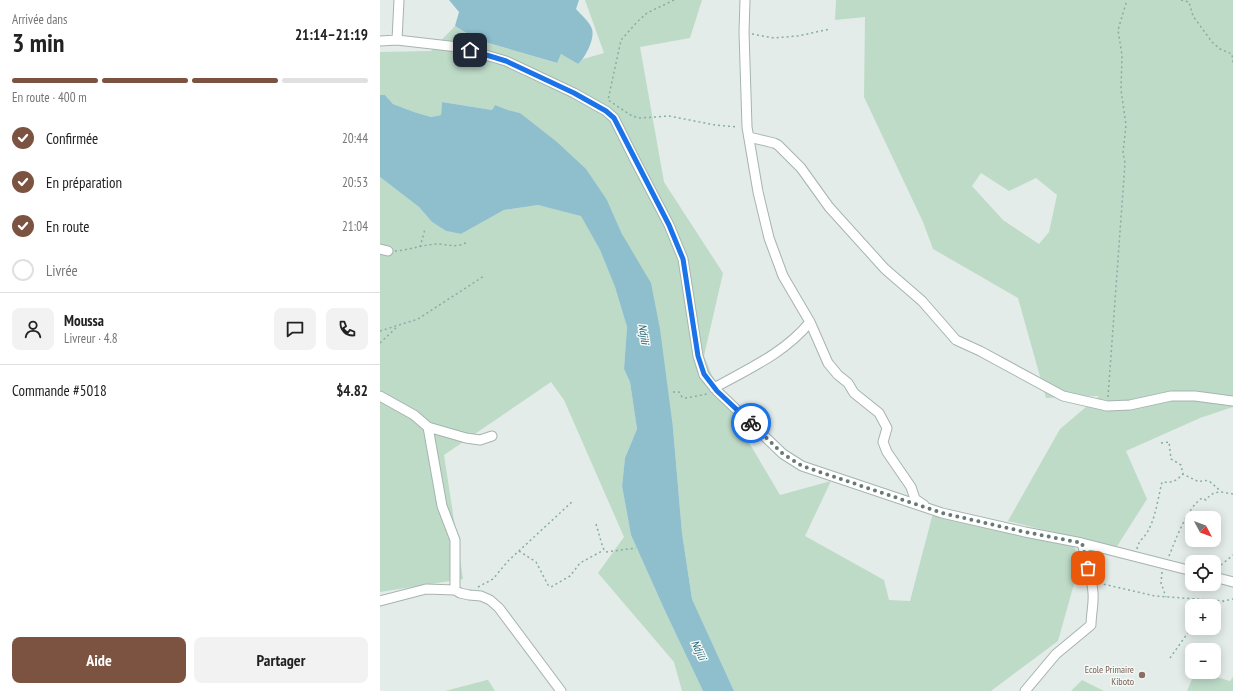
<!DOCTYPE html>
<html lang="fr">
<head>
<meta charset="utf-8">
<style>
  :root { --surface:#fff; --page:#f2f2f2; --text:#222; --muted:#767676; --line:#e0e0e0; --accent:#7b5340 }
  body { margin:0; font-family:"PT Sans Narrow",sans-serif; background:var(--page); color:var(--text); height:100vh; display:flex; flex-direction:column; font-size:15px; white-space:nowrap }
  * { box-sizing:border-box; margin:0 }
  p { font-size:13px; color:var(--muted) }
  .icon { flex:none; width:22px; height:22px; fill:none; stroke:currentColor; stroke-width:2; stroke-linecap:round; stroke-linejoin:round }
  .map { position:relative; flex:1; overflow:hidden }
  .side { display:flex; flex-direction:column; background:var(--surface); width:380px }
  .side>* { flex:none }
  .needle { width:26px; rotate:131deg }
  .buttons { position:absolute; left:805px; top:511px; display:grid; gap:8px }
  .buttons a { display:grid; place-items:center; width:36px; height:36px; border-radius:8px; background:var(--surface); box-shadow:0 2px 10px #0003; font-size:20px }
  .pin { position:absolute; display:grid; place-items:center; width:34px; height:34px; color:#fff; margin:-17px; border-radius:8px; box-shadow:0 2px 6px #0006 }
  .courier { position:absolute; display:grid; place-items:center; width:40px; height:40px; margin:-20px; border:3px solid #1a73e8; border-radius:50%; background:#fff; color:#222; box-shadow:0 1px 5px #0007 }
  .headline em { font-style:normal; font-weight:700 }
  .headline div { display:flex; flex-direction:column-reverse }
  .headline { display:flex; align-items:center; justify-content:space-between; height:68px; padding:0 12px }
  h1 { font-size:26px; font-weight:700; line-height:30px }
  .bar { display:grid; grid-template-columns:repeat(4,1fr); gap:6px 4px; align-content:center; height:48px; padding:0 12px }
  .bar i { height:5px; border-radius:3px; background:var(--line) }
  .bar .current { background:var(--accent) }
  .bar p { grid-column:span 4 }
  .line { display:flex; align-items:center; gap:10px; padding:0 12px; border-top:1px solid var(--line) }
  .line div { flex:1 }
  .round { display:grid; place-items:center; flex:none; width:42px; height:42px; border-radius:8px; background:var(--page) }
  ol { padding:0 12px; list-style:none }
  li { display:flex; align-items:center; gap:12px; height:44px }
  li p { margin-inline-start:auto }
  li .icon { padding:4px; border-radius:50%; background:var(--accent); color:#fff; stroke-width:4 }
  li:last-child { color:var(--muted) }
  li i { width:22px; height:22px; border:2px solid var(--line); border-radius:50% }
  .button { display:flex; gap:8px; margin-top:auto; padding:8px 12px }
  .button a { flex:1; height:46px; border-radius:8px; background:var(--accent); color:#fff; font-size:16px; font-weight:700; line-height:46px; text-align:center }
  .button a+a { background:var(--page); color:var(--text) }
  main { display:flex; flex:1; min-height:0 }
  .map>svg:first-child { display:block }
  .green { fill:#bedbc8; fill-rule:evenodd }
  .water { fill:#8fbfcd }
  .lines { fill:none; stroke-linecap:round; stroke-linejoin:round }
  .minor-casing { stroke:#a6b4b0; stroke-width:11 }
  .path { stroke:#86ada4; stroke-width:1.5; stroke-dasharray:2 3; stroke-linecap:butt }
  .minor { stroke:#fff; stroke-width:9 }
  .done { stroke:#677a75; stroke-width:4; stroke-dasharray:0 7.2 }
  .route { stroke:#1a73e8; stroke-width:5 }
  .education-dot { fill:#8d6e63; stroke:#f3f9f6; stroke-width:1.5 }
  .labels { text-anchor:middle; stroke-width:3; stroke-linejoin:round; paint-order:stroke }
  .education-label { font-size:10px; fill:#785e54; stroke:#f3f9f6; text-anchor:end }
  .water-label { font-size:11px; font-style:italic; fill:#226074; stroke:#f3f9f6 }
</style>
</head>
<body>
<main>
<section class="side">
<div class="headline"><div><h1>3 min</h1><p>Arrivée dans</p></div><em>21:14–21:19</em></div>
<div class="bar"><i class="current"></i><i class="current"></i><i class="current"></i><i></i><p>En route · 400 m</p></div>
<ol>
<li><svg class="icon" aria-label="check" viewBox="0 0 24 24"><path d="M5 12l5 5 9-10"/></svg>Confirmée<p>20:44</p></li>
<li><svg class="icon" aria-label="check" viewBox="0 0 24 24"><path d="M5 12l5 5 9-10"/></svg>En préparation<p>20:53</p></li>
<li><svg class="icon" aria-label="check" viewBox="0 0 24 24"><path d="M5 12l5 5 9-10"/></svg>En route<p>21:04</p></li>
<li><i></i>Livrée</li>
</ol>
<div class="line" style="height:72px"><a class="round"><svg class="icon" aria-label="person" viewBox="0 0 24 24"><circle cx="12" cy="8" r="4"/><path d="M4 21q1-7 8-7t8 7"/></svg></a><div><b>Moussa</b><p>Livreur · 4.8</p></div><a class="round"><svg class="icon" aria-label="chat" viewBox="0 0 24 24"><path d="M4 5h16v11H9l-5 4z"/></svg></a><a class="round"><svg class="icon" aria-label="phone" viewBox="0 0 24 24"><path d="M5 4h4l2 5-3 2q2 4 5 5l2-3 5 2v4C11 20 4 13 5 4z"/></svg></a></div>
<div class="line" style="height:52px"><div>Commande #5018</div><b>$4.82</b></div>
<div class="button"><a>Aide</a><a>Partager</a></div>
</section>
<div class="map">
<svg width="853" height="691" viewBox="0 0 853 691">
  <rect width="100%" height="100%" fill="#e3ece9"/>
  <path class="green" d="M205,0H322L310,38L260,47L284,182L343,273L324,356L338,390L400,495L451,481L425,536L504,580L509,600L530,601L553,513L692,544L701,559L678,641L611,691H354L312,599L302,533L293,428L242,234L227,200L140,113L128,110L115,105L112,110L62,102L61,115L51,117L34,112L13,104L5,95H0V52L51,51L75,26L98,40L176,63L181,54L198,64L203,59L224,53Z
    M456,0H853V407L820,418L746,451L767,499L736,548L628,521L680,429L719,396L666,398L638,298L553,249L543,222L484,97L485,17L455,20ZM601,173L629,191L656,178L677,195L669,232L659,244L623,220L592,186Z
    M0,177L39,207L52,222L66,231L81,234L124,210L158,205L201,215L220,250L235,287L247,327L244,369L250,382L257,429L245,458L242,486L251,535L285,611L323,691H302L294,662L218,573L244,537L184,400L171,382L64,455L83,579L0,592Z
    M815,672H819L850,681L853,677V691H807Z
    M108,680L115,691H65L107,680Z
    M702,680L724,691H691Z"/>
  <path class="water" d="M69,0H199L196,9C201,15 209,21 212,29C215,39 205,58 198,64L181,54L177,63L98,40L75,26L79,12Z
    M0,95H5L13,104L34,112L51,117L61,115L62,102L112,110L115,105L128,110L140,113L177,142L206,169L227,200L242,234L271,283L280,329L293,428L302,533L312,599L354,691H323L285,611L251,535L242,486L245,458L257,429L250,382L244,369L247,327L235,287L220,250L201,216L158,205L124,210L81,234L66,231L52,222L39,207L0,177Z"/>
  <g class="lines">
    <g class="minor-casing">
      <path id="minor" d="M365,0L364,32L367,127L378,192L389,238L403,276L430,322L448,363L458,375L468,383L474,393L499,413L507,428L503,442L507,452L531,487L535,499L544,505
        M17,40L19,0
        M0,41L17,40L78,47L126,61L194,93L226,111L234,118L255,160L289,225L303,259L318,356L324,375L337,391L403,454L422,466L562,513L645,532L702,543L812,571
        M369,137L394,143L398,145L421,168L449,207L505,269L542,301L576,340L600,351L683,396L727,406L750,405L791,396H815L853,401
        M0,249L8,251
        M334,388C368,369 405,353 430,322
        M0,396L34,415L48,427L86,438L100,440L112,436
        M48,427L62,506L75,540V590
        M834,577L853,582
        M0,601L46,589L75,590L80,593L89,595L101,596L110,600L119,608L181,691
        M645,691L676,654L711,625C711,614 714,604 713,593C712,577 706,559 702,543"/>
    </g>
    <path class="path" d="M294,0L267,13L257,22L241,40L228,100L252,116L260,118L289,116L335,125L358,127
      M801,0L809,2L813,16L832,42L840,49L852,54L853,63
      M372,34L394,38L418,36L450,29
      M40,247L45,229
      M15,251C30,250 45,244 59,244C69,245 78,248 87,242
      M0,331L38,319L104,276
      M0,343L17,327
      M293,392H299L302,397L306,398L327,394
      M728,397L745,163L743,153L746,125L741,90L742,55L738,30L747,0
      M781,443L789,442L791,459L801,465L803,474
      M216,524L223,548L226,552L256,548
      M757,549C758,541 765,537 768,531C776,516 778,498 782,482C792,483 796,481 803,474L819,482C830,477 832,485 841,491
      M139,551L156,562L168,585L171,587L190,576L200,563L224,550
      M789,556C796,539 807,508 822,498L826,500C834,489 842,492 853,494
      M841,565L853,555
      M782,572L781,583L786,597
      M720,581L723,584L775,596L844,601L853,599
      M98,587L113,579L128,561L193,501
      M834,607L844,601
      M790,658L812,627"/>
    <use href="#minor" class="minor"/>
  </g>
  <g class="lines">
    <path class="done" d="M371,423L403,454L422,466L562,513L645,532L702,543L708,568"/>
    <path class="route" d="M90,50L126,61L194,93L226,111L234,118L289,225L303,259L318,356L324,374L337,391L371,423"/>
  </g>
  <circle class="education-dot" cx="762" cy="675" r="4"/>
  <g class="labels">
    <g class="education-label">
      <text x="754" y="673">Ecole Primaire<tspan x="754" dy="12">Kiboto</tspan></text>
    </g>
    <g class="water-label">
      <text transform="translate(264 334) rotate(82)" y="4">Ndjili</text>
      <text transform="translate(319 650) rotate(65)" y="4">Ndjili</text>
    </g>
  </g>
</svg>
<div class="buttons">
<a><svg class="needle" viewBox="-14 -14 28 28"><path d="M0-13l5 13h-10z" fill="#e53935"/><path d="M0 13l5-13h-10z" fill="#767676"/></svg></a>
<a><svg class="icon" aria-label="locate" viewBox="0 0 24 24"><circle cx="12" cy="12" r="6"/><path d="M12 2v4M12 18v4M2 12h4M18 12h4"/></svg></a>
<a>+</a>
<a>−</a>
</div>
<div class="pin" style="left:708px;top:568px;background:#ea580c"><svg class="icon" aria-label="bag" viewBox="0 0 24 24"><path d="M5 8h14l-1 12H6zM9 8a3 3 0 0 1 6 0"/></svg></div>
<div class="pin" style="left:90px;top:50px;background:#1f2937"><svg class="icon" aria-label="home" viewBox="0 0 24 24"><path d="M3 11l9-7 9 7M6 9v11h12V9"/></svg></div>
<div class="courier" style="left:371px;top:423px"><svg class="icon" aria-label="bike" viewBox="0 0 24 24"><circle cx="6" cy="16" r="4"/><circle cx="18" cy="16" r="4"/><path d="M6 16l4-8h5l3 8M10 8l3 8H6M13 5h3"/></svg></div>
</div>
</main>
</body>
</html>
